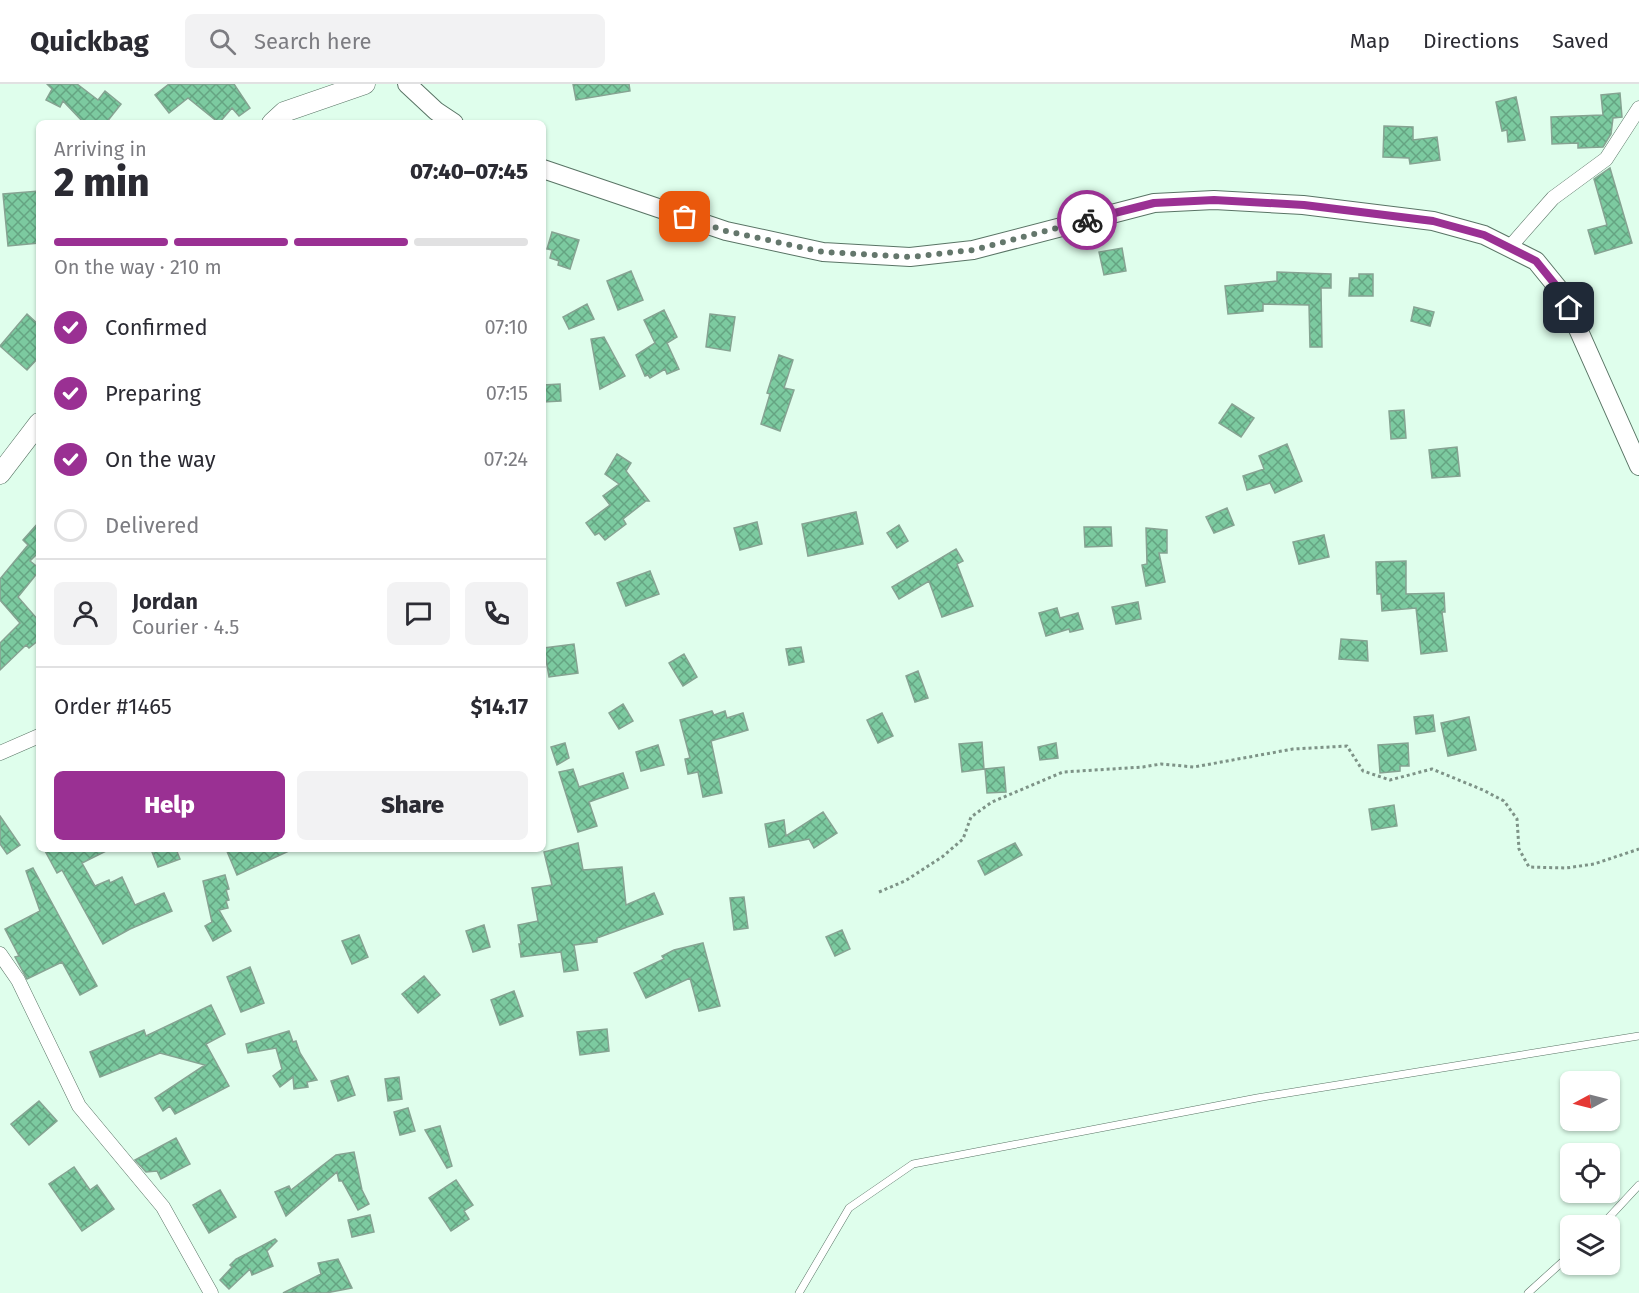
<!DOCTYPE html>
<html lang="en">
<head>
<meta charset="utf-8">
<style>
  :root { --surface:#fff; --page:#f2f2f3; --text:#2b2b33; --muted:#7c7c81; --line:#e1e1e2; --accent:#9a3093 }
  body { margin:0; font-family:"Fira Sans",sans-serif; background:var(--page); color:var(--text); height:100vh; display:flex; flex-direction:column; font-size:22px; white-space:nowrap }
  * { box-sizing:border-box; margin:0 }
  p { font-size:20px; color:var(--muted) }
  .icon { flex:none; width:33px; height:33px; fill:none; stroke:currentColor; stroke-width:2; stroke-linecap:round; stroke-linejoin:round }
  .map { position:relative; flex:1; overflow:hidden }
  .panel { position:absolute; left:36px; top:36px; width:510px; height:732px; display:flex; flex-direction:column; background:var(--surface); border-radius:9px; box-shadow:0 2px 4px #0004 }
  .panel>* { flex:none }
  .needle { width:39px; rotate:263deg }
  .fabs { position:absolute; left:1560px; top:987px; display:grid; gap:12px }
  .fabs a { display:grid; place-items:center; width:60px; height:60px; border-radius:9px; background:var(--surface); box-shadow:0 2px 4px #0004; font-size:30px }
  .pin { position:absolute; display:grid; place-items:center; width:51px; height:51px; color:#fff; margin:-26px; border-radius:12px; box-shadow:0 3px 9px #0006 }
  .courier { position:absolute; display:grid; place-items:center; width:60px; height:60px; margin:-30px; border:4px solid #9a3093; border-radius:50%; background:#fff; color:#222; box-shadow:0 2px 8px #0007 }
  .overview em { font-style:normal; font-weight:800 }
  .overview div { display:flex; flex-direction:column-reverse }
  .overview { display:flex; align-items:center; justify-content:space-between; height:102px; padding:0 18px }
  h1 { font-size:39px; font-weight:800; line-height:45px }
  .bar { display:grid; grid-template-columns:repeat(4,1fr); gap:9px 6px; align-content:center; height:72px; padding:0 18px }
  .bar i { height:8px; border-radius:4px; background:var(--line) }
  .bar .current { background:var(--accent) }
  .bar p { grid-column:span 4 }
  .line { display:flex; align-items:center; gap:15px; padding:0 18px; border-top:2px solid var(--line) }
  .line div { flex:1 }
  .round { display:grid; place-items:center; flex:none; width:63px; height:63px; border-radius:9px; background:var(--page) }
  ol { padding:0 18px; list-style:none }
  li { display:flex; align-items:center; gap:18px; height:66px }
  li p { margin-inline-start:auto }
  li .icon { padding:6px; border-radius:50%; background:var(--accent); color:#fff; stroke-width:4 }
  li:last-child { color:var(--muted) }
  li i { width:33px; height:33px; border:3px solid var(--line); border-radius:50% }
  .cta { display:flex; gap:12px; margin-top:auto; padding:12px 18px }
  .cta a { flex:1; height:69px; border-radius:9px; background:var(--accent); color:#fff; font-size:24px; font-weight:800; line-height:69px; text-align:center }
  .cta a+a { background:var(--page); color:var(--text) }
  header { display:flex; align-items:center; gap:36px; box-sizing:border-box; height:84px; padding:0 30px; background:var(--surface); border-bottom:2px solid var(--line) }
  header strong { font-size:28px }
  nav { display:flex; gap:33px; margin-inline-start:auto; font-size:21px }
  .search { width:420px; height:54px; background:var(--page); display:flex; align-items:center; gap:15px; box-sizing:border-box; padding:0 21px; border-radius:9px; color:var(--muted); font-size:22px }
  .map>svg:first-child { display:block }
  .building { fill:url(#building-cross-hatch); stroke:#86a392; stroke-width:1.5 }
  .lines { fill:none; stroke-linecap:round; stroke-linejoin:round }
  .service-casing { stroke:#597465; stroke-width:8 }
  .minor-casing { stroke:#597465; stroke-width:15 }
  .tertiary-casing { stroke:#597465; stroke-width:20 }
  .secondary-casing { stroke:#597465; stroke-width:21 }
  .path { stroke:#7e9387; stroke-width:3; stroke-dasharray:3 3; stroke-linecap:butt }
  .service { stroke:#fff; stroke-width:7 }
  .minor { stroke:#fff; stroke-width:14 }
  .tertiary { stroke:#fff; stroke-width:18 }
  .secondary { stroke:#fff; stroke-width:20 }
  .done { stroke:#64776c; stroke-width:6; stroke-dasharray:0 10.8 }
  .route { stroke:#9a3093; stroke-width:8 }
</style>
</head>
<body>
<header>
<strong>Quickbag</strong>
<div class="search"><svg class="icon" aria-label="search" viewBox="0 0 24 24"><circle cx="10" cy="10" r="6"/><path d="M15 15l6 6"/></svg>Search here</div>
<nav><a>Map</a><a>Directions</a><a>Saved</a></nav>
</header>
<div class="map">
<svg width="1639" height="1209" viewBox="0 0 1639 1209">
  <defs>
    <pattern id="building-cross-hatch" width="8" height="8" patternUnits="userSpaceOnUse" patternTransform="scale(1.5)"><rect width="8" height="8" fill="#7ccaa0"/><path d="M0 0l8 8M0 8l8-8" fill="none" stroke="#65a482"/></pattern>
  </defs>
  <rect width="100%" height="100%" fill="#dffeec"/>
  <path class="building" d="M47,0H77L98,16L105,7L121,20L106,39H84L63,17L60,23L46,16L52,5Z
    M169,0H234L250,24L239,32L232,24L219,39L188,14L169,29L155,11Z
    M573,0H629L630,7L576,16Z
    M1620,9L1622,33L1613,34L1611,50L1603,63L1578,64V59L1552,60L1551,33L1603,31L1601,11Z
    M1516,13L1525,56L1508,58L1507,46L1502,47L1496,18Z
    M1384,42L1413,43V56L1437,53L1440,76L1410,80L1409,74L1383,73Z
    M1610,84L1632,159L1595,170L1588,146L1607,141L1594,95Z
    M39,107V159L8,162L3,110Z
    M552,148L579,156L570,185L558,181L559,177L550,174L552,166L547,165Z
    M1122,164L1126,187L1104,191L1099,168Z
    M631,187L643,216L618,226L607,197Z
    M1277,188L1331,190V204H1321L1322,263H1310L1309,221L1263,220V227L1228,230L1225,202L1277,197Z
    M1359,190H1373V212H1349L1350,194H1359Z
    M587,220L594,235L569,245L563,233Z
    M1414,223L1434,228L1430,242L1411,237Z
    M664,226L677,253L667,259L679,285L667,290L665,285L650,294L648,291L645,292L636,271L655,259L644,236Z
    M27,230L39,241V273L27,286L0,262Z
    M710,230L735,233L730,267L706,263Z
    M604,253L625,292L600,305L591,255Z
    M779,271L793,276L784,304L794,306L780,347L761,340L770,310L767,309Z
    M560,300L561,317L543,318V301Z
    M1232,320L1254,334L1241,353L1219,339Z
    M1404,326L1406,354L1391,355L1389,327Z
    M1287,360L1302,397L1275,409L1270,399L1247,406L1243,392L1264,385L1259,372Z
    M1457,363L1460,392L1432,394L1429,366Z
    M617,370L631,379L626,387L649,417H646L623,435L626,440L605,456L599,449L595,451L586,439L610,421L603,412L619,400L605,390Z
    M1227,424L1234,441L1214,449L1206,433Z
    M856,428L863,460L808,472L802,440Z
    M39,438V472L37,470L30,477L39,484V487L18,513L39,537V556L29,564L26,561L0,586V559L20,539L0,516V495L28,461L23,456Z
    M757,438L762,460L740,466L734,444Z
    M899,441L908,457L897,464L887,449Z
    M1084,443H1111L1112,462L1085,463Z
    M1146,444L1167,446V469H1159L1165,498L1146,502L1142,481L1147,480Z
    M1324,451L1329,473L1299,480L1293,458Z
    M956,465L963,477L957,480L973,522L942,533L929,497L899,515L892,503Z
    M1406,477V510L1444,509L1445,528H1442L1447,567L1421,570L1416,524L1382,527L1381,510H1377L1376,478Z
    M650,487L659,510L626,522L617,499Z
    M1138,518L1141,535L1116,540L1112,523Z
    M1057,524L1060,534L1078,529L1083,545L1070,548L1069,545L1046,552L1039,529Z
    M1341,555L1367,557L1368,577L1339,575Z
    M574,560L578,589L549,593L544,564Z
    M801,563L804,578L789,581L786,565Z
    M684,570L697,593L683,602L669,579Z
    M918,587L928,614L915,618L906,592Z
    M623,620L633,637L619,645L609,629Z
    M712,627L714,631L725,627L727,634L743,629L748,646L711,657L722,709L703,713L698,688L688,690L685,675L690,674L680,636Z
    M882,629L893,652L878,659L867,636Z
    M1433,631L1435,647L1416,650L1414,633Z
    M1469,633L1476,666L1448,672L1441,639Z
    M982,658L984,685L962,688L959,660Z
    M565,659L569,674L557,681L551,663Z
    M1056,659L1058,674L1040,676L1038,663Z
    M1408,659L1409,682H1400V687L1380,689L1378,661Z
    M658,661L664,681L641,687L636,668Z
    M1004,683L1006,708L987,709L985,685Z
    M573,685L579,703L623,689L628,704L589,718L597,742L578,748L559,688Z
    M1394,721L1397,742L1372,746L1369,725Z
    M823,728L837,749L814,764L809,755L769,763L765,740L784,736L786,752Z
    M0,732L20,761L7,770L0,760Z
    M578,759L583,786L622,783L626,821L654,809L663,830L597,854V858L574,861L578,886L564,888L561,868L521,873L519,860H521L518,841L538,837L532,804L552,801L544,768Z
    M1015,759L1022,771L985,791L978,777Z
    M44,765H110L82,779L95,802L109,796L110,799L122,793L135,821L164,809L172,827L130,845L103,860L62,786L57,789Z
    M160,765H176L180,775L158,783L152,768Z
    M226,765H293L237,791Z
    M33,784L97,902L80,911L62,878L27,895L15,873L19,872L5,845L40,827L26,787Z
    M225,791L229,805L226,806L229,816L226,817L228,824L219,826L231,847L213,857L205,842L212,838L203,797Z
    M744,813L748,844L734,846L730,814Z
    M484,841L490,863L473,868L466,847Z
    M842,846L850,865L835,872L826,853Z
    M359,851L368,873L352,880L342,857Z
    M703,859L720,922L699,927L690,894L646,914L634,889L664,875L662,872L674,866Z
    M250,883L264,919L241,928L227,893Z
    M424,892L440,911L418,929L402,910Z
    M514,907L523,932L500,941L491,916Z
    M211,921L225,950L206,960L229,1002L175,1030L170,1022L163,1027L155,1014L205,981L160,969L100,993L90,968L144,946L146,952Z
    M607,945L609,967L580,971L577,948Z
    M289,947L293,958L296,957L300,969L317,996L307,998L308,1003L294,1005L293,993L280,1003L273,992L282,985L276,964L248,969L246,960Z
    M348,992L355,1011L338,1017L331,997Z
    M399,993L402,1015L388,1017L385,995Z
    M39,1017L57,1037L29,1061L11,1040Z
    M408,1024L415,1047L400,1051L394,1028Z
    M440,1042L452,1082L447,1084L425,1046Z
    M176,1054L190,1080L161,1095L157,1087L146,1088L135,1076Z
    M354,1068L362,1106L369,1120L358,1126L342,1097H339L337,1088L286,1132L275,1108L289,1102L291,1106L336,1071Z
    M74,1083L90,1106L97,1101L114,1125L82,1147L49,1100Z
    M456,1096L473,1121L464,1127L469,1135L451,1147L429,1114Z
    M220,1106L236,1133L209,1149L193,1121Z
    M370,1131L374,1148L352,1153L348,1136Z
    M275,1155L277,1157L267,1167L273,1182L252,1191L250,1185L229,1205L220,1196L232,1183L230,1181L236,1175Z
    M338,1175L352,1204L326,1209H283L321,1190L318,1179Z"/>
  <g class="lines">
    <g class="service-casing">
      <path id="service" d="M1601,1142L1639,1101
        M799,1209L849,1124L913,1080L1257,1014L1639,952
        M1528,1209L1570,1171"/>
    </g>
    <g class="minor-casing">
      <path id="minor" d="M1509,164L1553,114L1606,75L1639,24
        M0,669L39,652
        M0,870L18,896L79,1022L163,1123L211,1209"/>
    </g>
    <g class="tertiary-casing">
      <path id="tertiary" d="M407,0L436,27L454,39
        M543,85L726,147L823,168L910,173L973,166L1154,119L1214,116L1303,121L1433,137L1484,151L1536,177L1562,209L1639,382"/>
    </g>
    <g class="secondary-casing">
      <path id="secondary" d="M272,39L284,28L365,0
        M0,390L39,339"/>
    </g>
    <path class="path" d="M879,808L905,797L942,773L963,755L971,733L992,718L1063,688L1143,683L1161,680L1194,683L1293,665L1347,662L1363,687L1390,696L1432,685L1483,706L1504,717L1517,735L1519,765L1529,783L1566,784L1594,780L1639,765"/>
    <use href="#service" class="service"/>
    <use href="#minor" class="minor"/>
    <use href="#tertiary" class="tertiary"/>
    <use href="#secondary" class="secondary"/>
  </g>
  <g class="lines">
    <path class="done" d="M685,133L726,147L823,168L910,173L973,166L1087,136"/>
    <path class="route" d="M1087,136L1154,119L1214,116L1304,121L1433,137L1484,151L1536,177L1562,209L1569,224"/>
  </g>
</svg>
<div class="fabs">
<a><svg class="needle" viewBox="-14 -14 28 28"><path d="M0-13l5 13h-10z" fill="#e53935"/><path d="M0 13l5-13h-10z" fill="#7c7c81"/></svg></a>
<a><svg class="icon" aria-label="locate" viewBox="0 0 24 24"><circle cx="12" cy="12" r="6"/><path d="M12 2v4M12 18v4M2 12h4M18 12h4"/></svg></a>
<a><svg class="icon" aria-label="layers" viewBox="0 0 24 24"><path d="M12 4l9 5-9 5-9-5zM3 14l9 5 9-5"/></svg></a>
</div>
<div class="pin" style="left:685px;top:133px;background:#ea580c"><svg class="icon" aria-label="bag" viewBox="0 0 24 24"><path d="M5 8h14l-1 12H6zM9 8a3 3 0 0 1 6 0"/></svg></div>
<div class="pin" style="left:1569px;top:224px;background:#1f2937"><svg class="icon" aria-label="home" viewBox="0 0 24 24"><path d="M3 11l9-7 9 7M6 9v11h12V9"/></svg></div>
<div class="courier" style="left:1087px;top:136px"><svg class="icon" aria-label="bike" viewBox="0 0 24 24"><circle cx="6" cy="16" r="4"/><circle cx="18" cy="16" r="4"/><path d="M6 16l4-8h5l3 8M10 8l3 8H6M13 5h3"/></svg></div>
<section class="panel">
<div class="overview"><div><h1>2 min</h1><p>Arriving in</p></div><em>07:40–07:45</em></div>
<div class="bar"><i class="current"></i><i class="current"></i><i class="current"></i><i></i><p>On the way · 210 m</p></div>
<ol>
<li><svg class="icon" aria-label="check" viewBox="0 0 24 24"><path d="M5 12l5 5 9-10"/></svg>Confirmed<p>07:10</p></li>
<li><svg class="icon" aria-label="check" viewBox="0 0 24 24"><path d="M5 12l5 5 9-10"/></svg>Preparing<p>07:15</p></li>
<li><svg class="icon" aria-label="check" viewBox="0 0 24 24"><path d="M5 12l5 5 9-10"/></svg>On the way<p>07:24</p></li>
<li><i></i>Delivered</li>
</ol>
<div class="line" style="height:108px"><a class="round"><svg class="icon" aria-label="person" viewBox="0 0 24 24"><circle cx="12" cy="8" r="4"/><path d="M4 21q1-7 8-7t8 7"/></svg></a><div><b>Jordan</b><p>Courier · 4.5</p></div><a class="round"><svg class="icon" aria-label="chat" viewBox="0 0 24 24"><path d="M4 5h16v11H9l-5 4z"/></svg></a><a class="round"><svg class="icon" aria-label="phone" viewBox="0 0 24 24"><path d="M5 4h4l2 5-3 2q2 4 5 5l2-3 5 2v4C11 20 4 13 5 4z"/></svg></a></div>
<div class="line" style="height:78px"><div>Order #1465</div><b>$14.17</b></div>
<div class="cta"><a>Help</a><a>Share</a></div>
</section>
</div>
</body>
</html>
